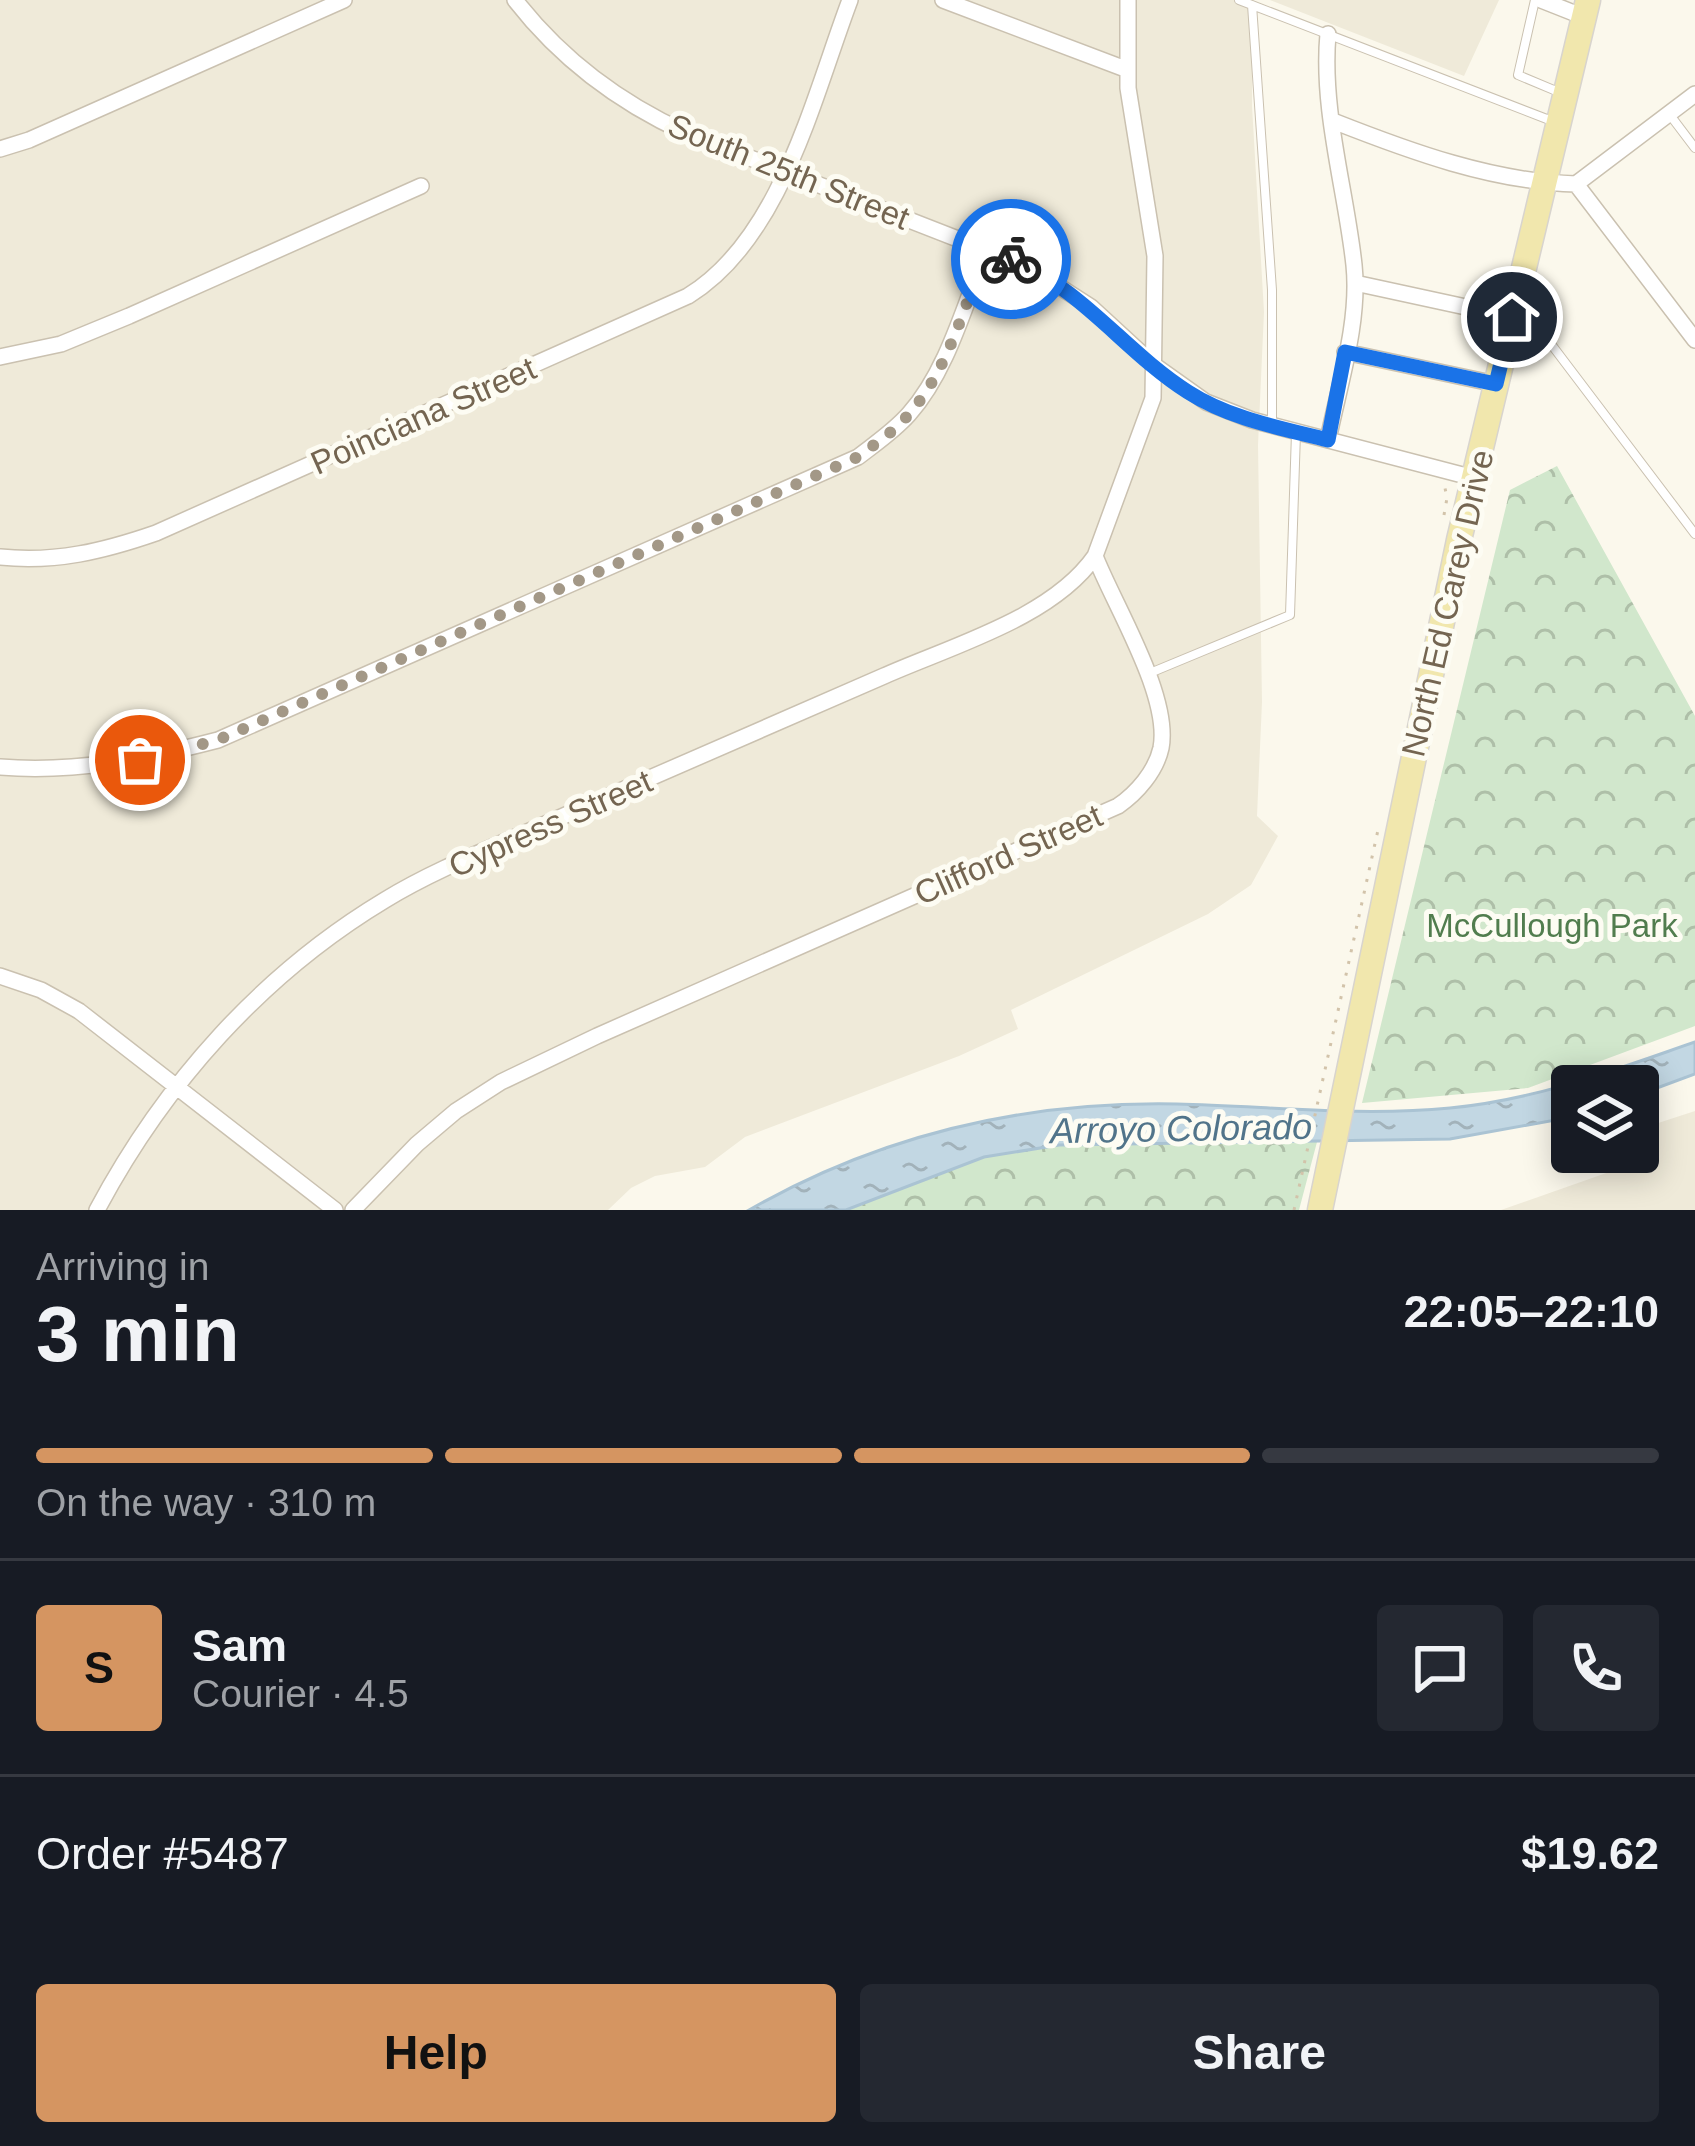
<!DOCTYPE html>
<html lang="en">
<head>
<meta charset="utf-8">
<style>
  :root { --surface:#171b24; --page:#242831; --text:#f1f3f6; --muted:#9ea1a6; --line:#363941; --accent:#d59561 }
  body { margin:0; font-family:Arial,sans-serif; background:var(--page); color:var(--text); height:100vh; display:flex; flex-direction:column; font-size:45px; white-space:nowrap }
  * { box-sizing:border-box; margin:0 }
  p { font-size:39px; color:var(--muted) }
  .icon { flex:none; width:66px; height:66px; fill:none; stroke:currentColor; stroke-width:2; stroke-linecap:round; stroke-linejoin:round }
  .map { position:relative; height:1210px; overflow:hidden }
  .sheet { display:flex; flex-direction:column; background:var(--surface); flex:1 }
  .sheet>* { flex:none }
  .fabs { position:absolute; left:1551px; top:1065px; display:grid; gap:24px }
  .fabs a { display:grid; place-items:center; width:108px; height:108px; border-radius:12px; background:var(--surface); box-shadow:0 6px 30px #0003; font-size:60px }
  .pin { position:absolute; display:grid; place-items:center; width:102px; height:102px; color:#fff; margin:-51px; border:6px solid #fff; border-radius:50%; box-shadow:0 3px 12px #0007 }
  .courier { position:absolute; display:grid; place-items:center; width:120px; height:120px; margin:-60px; border:9px solid #1a73e8; border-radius:50%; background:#fff; color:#222; box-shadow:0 3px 15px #0007 }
  .overview em { font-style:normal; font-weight:800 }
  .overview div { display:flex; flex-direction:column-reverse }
  .overview { display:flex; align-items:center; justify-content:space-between; height:204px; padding:0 36px }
  h1 { font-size:78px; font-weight:800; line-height:90px }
  .bar { display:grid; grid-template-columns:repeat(4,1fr); gap:18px 12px; align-content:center; height:144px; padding:0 36px }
  .bar i { height:15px; border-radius:9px; background:var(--line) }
  .bar .active { background:var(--accent) }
  .bar p { grid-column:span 4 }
  .line { display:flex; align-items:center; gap:30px; padding:0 36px; border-top:3px solid var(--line) }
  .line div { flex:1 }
  .round { display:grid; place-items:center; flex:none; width:126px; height:126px; border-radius:12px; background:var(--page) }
  .cta { display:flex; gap:24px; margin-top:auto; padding:24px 36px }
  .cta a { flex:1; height:138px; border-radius:12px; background:var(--accent); color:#111; font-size:48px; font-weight:800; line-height:138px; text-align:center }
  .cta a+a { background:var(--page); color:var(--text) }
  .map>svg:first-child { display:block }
  .residential { fill:#efead9 }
  .forest { fill:url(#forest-crowns) }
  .water { fill:url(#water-ripples); stroke:#aac3d3; stroke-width:3 }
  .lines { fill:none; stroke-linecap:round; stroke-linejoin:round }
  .service-casing { stroke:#cac1b0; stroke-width:10 }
  .minor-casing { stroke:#cac1b0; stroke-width:18 }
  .primary-casing { stroke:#d8d4ce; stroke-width:27 }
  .path { stroke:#d2c3aa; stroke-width:3; stroke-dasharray:3 9; stroke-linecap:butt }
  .service { stroke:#fff; stroke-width:8 }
  .minor { stroke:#fff; stroke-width:15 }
  .primary { stroke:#f1e7ad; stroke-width:24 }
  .done { stroke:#a39887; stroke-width:12; stroke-dasharray:0 21.6 }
  .route { stroke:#1a73e8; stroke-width:15 }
  .labels { text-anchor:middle; stroke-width:10; stroke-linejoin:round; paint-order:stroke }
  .street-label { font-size:33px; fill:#746551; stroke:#fdfcf3 }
  .park-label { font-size:33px; fill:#517d4e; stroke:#fdfcf3 }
  .water-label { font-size:36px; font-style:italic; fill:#51748a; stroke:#fdfcf3 }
</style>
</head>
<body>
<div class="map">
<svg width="1695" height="1210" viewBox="0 0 1695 1210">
  <defs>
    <pattern id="forest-crowns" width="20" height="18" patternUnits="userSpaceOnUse" patternTransform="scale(3)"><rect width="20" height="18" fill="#d1e7cc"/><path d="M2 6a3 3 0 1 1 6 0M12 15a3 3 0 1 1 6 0" fill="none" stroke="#aebfa8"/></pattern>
    <pattern id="water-ripples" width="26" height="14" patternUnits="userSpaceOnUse" patternTransform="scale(3)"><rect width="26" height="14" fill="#c2d7e3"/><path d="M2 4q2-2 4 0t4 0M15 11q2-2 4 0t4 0" fill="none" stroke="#a2b2ba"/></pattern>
  </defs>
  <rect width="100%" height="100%" fill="#fbf8ec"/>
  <path class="residential" d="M0,0H1252V106L1264,312L1258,445L1262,702L1257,816L1278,836L1251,885L1208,914L1011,1010L1018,1029L959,1056L745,1137L705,1167L655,1176L631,1188L608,1210H0Z
    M1270,0H1499L1464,76Z
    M1695,1111V1210H1501L1646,1159L1649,1126Z"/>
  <path class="forest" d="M1557,466L1695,716V1026L1528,1088L1362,1103L1510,490Z
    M1317,1142L1299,1210H846L984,1157L1059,1145Z"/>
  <path class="water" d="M1695,1042V1074L1638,1095V1086H1572V1117L1450,1139L1059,1145L984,1157L846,1210H749C882,1134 1025,1101 1177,1104C1267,1106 1359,1117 1450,1108C1536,1100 1614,1070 1695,1042Z"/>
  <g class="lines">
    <g class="service-casing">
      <path id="service" d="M1239,0L1552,121
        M1535,0L1518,75L1561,93
        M1252,5L1272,290V424
        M1670,115L1695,148
        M1519,322L1551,344L1695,534
        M1150,673L1290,615L1296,433"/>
    </g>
    <g class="minor-casing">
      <path id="minor" d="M515,0C561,59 618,102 686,133L1027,266L1091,307L1154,365L1206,402L1252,420L1474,478
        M943,0L1128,70
        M1541,0L1584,17
        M1328,34C1321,110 1346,190 1354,265C1360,322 1339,385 1328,440
        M1333,121C1409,151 1493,182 1576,184
        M0,149L29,140L344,0
        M1576,184L1695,340
        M1576,184L1695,94
        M1355,283L1512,317
        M1345,352L1496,384
        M0,357L61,344L129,316L421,186
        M0,557C55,563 104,551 156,533L688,296C781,239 813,98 850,0
        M0,767C75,773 145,759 218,740L858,457C876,443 894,431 909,414C948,370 965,303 987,249
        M0,976L41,990L79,1011L335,1210
        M97,1210C164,1084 262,974 385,900C434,870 489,849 541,826C655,775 770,726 884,676C951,646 1052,618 1095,556
        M353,1210L417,1144L456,1111L501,1082L597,1036L1118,806C1137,793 1156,771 1161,748C1171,696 1114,605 1095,556L1153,398L1155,256L1128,88V0"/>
    </g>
    <g class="primary-casing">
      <path id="primary" d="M1320,1210L1459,540L1588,0"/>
    </g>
    <path class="path" d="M1444,515L1447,498L1444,483
      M1294,1210L1378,830"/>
    <use href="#service" class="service"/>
    <use href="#minor" class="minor"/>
    <use href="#primary" class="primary"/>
  </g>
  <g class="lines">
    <path class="done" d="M140,760L218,740L858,457C876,443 895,431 909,414C949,369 965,303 987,249L1011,259"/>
    <path class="route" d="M1011,259C1085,291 1124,351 1188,392C1230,419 1281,428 1328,440L1345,352L1496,384L1512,317"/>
  </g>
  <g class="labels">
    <g class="street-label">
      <text transform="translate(789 171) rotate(22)" y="12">South 25th Street</text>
      <text transform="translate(423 415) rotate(-24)" y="12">Poinciana Street</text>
      <text transform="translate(1447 603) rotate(-77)" y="12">North Ed Carey Drive</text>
      <text transform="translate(550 823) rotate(-24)" y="12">Cypress Street</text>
      <text transform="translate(1008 854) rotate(-24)" y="12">Clifford Street</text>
    </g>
    <g class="park-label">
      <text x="1552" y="937">McCullough Park</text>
    </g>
    <g class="water-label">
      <text transform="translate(1181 1128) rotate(-1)" y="13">Arroyo Colorado</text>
    </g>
  </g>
</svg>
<div class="fabs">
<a><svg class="icon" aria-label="layers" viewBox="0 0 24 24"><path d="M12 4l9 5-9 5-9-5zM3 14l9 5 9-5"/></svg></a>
</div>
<div class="pin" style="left:140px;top:760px;background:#ea580c"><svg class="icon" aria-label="bag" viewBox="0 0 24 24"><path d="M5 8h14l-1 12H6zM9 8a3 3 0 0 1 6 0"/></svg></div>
<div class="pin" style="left:1512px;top:317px;background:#1f2937"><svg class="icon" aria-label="home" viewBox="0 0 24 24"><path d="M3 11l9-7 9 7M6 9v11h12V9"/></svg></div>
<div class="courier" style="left:1011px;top:259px"><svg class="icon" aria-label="bike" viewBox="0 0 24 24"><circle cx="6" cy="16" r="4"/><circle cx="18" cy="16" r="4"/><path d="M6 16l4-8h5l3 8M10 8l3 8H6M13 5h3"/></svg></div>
</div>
<section class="sheet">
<div class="overview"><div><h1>3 min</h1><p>Arriving in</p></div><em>22:05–22:10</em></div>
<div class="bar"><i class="active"></i><i class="active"></i><i class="active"></i><i></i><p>On the way · 310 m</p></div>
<div class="line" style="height:216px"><b class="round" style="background:var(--accent);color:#111">S</b><div><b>Sam</b><p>Courier · 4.5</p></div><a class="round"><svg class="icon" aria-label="chat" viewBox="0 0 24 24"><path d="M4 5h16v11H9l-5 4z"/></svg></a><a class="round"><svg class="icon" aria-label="phone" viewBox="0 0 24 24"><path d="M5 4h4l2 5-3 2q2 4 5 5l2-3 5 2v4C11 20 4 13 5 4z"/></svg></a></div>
<div class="line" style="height:156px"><div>Order #5487</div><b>$19.62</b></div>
<div class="cta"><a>Help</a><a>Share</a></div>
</section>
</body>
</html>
